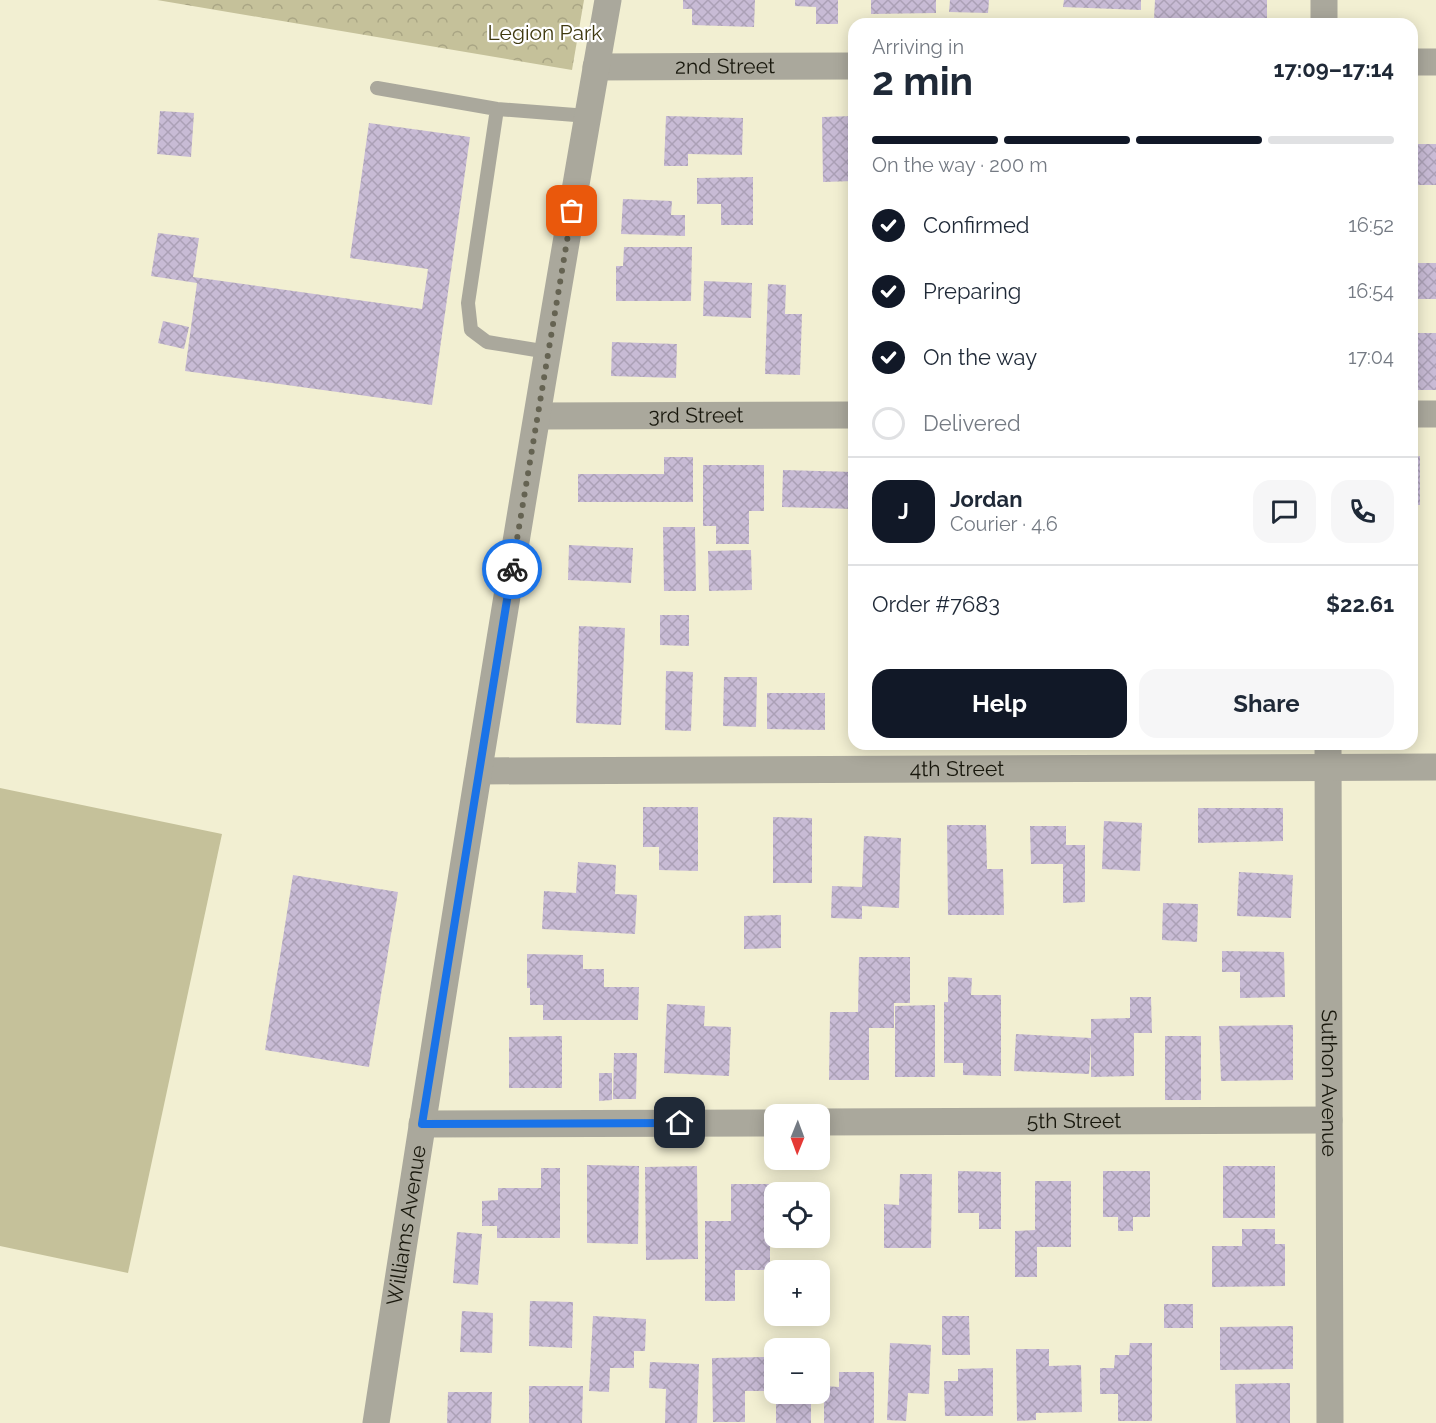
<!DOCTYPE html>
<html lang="en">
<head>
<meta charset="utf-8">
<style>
  :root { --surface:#fff; --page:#f6f6f7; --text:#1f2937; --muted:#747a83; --line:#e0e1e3; --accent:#111827 }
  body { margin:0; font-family:Raleway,sans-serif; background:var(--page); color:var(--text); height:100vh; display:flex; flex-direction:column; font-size:22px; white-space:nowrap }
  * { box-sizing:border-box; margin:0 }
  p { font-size:20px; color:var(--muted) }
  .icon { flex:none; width:33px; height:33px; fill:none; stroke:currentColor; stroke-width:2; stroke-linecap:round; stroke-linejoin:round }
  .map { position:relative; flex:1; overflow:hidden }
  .panel { position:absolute; left:848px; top:18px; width:570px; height:732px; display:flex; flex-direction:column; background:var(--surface); border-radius:18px; box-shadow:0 3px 15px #0003 }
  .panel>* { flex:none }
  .needle { width:39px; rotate:181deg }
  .fabs { position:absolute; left:764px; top:1104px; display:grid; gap:12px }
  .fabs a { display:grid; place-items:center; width:66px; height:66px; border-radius:12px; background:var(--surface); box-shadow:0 3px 15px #0003; font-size:30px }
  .pin { position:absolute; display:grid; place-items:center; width:51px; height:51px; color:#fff; margin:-26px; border-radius:12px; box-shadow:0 3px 9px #0006 }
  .courier { position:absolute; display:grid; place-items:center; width:60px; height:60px; margin:-30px; border:4px solid #1a73e8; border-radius:50%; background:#fff; color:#222; box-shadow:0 2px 8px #0007 }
  .overview em { font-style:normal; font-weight:700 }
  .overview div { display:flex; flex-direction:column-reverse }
  .overview { display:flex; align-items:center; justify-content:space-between; height:102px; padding:0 24px }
  h1 { font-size:39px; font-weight:700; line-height:45px }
  .bar { display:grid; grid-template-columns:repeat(4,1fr); gap:9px 6px; align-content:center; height:72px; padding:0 24px }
  .bar i { height:8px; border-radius:4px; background:var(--line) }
  .bar .selected { background:var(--accent) }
  .bar p { grid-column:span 4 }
  .line { display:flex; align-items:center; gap:15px; padding:0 24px; border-top:2px solid var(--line) }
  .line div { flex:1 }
  .round { display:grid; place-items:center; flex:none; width:63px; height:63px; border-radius:18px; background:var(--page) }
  ol { padding:0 24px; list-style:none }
  li { display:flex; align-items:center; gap:18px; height:66px }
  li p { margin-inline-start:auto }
  li .icon { padding:6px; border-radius:50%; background:var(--accent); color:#fff; stroke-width:4 }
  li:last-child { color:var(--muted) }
  li i { width:33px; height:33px; border:3px solid var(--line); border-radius:50% }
  .action { display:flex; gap:12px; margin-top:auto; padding:12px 24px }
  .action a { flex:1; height:69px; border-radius:18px; background:var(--accent); color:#fff; font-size:24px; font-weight:700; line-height:69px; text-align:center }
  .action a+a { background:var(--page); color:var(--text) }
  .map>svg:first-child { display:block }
  .green { fill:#c5c19a }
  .forest { fill:url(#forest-crowns) }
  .building { fill:url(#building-cross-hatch) }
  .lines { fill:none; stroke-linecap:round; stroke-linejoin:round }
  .service { stroke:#aaa89c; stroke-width:14 }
  .minor { stroke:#aaa89c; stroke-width:27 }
  .done { stroke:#656352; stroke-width:6; stroke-dasharray:0 10.8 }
  .route { stroke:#1a73e8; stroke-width:8 }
  .labels { text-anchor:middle; stroke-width:4.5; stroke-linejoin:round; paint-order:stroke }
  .park-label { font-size:21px; fill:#403a10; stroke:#fff }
  .street-label { font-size:21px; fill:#19180d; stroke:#fff }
</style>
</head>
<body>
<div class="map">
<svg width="1436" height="1423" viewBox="0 0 1436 1423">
  <defs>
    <pattern id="forest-crowns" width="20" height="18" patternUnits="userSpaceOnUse" patternTransform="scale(1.5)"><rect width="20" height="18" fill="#c5c19a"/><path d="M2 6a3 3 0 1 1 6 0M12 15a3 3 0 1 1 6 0" fill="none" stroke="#a9a584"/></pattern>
    <pattern id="building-cross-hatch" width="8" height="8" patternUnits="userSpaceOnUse" patternTransform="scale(1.5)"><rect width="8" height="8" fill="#c8bbd5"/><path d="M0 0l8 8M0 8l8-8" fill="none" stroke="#aba0b6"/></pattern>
  </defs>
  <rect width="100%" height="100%" fill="#f2efd2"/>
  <path class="green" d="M0,788L222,834L128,1273L0,1246Z"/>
  <path class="forest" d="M157,0H584L572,70Z"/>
  <path class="building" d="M683,0H755L754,27L692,25V9H683Z
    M795,0H838V24H816V7L795,6Z
    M871,0H936V13L871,14Z
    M950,0H989L988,13L949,12Z
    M1064,0H1141V10L1063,7Z
    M1155,0H1267V22L1208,21V24H1160V19H1154Z
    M160,111L194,113L191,157L157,154Z
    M666,116L743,118L742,155L688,154V166H664Z
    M854,116V181L823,182L822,117Z
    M369,123L470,137L432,405L185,371L197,283L151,276L158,233L199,238L193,277L422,309L428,269L350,258Z
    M1412,144H1436V185H1412Z
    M753,177V225H721V204H697V178Z
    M623,199L672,201L671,215H685V236L621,234Z
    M624,247H692L691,301H616V266H623Z
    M1412,263H1436V299H1412Z
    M704,281L752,283L751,318L703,316Z
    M768,284L786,285L785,314H802L800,375L765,374Z
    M163,321L189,327L184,349L158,343Z
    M1412,333H1436V390H1412Z
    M612,342L677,344L676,378L611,376Z
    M1420,456V505H1412V457Z
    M664,457H693V502H578V474H664Z
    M703,465H764V511H749V544H716V526H703Z
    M783,470L854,472V509L782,507Z
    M663,527H695L696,591H664Z
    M569,545L633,548L631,583L568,580Z
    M751,550L752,590L709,591L708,551Z
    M660,615H689V646L660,645Z
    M579,626L625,628L621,725L576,723Z
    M666,671L693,672L691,731L665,730Z
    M724,677H757L756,727L723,726Z
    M767,693H825V730L767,729Z
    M643,807H698V871L659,870V847H643Z
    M1198,808H1283V841L1198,843Z
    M773,817L812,818V883H773Z
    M1104,821L1142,823L1140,871L1102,869Z
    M947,825H986L987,869H1003L1004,915H948Z
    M1030,826H1066V845H1085V902L1063,903V864H1031Z
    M864,836L901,838L899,908L862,906V919L831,918L832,886L862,887Z
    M578,862L616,865L615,894L637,895L635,934L542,929L544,891L576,893Z
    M1239,872L1293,875L1291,918L1237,916Z
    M293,875L398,892L369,1067L265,1050Z
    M1163,903L1198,904L1197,942L1162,940Z
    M781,915V948L744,949V916Z
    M1222,951L1284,952L1285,997L1240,998V972H1222Z
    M527,954L583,955V969H604V987H639L638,1020H543V1005H530V988H527Z
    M859,957H910V1003H894V1028H869V1080H829L830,1012H858Z
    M948,977L972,978L971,995H1001V1076L963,1075V1063H944V1002H948Z
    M1130,997H1151L1152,1033H1134V1076L1091,1077V1044L1089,1074L1014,1071L1016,1034L1091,1038V1019L1130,1018Z
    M667,1004L705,1006L704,1026L731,1027L729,1076L664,1073Z
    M935,1005V1077H895V1006Z
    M1293,1025V1080L1221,1081L1219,1026Z
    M562,1036V1088H509V1037Z
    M1165,1036H1201V1100H1165Z
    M614,1053H637L636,1099H613Z
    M599,1073H612V1100L599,1101Z
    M587,1165L639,1166L638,1244L587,1243Z
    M697,1166L698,1259L646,1260L645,1167Z
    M1223,1166H1275V1218H1223Z
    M541,1168H560V1238H497V1226H482V1201L498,1200V1188H541Z
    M958,1171L1001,1172V1229H979V1213H958Z
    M1103,1171H1150V1217H1133V1231H1118V1217H1103Z
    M900,1174H932L931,1248H884V1204L899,1205Z
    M1035,1181H1071V1247H1037V1277H1015V1231L1035,1230Z
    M731,1184H785V1192H774V1223H770V1270H735V1301H705V1221H731Z
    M1242,1229H1275V1244H1285V1286L1212,1287V1246H1242Z
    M457,1232L482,1234L478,1285L453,1283Z
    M530,1301L573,1302L572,1348L529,1346Z
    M1164,1304H1193V1328H1164Z
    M462,1311L493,1313L492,1353L460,1352Z
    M593,1316L646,1319L645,1351H634V1368H610L609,1392L589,1391Z
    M942,1316H969L970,1355H942Z
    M1293,1326V1369L1220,1370V1327Z
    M890,1343L931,1345L929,1394L908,1393L906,1421L887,1420Z
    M1130,1343H1152V1421H1118V1394H1100V1368H1114L1115,1355H1129Z
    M1016,1349H1049V1366L1081,1365L1082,1412L1036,1413V1420L1017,1421Z
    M764,1357V1391H745V1422H713L712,1358Z
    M650,1362L699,1364L697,1423H665L666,1389L649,1388Z
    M993,1368V1416H945L944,1381H958V1369Z
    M839,1372H874V1423H824V1386L839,1387Z
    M1290,1383V1423H1236L1235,1384Z
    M529,1386H583L582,1423H529Z
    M448,1392H492L491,1423H447Z
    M776,1394H811V1423H776Z"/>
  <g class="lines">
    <path class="service" d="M377,88L497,109L588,116
      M497,109L468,303L471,330L487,342L548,352"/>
    <g class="minor">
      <path d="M1324,0V24"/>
      <path d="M1412,62H1436"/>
      <path id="s1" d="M596,67L854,66"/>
      <path d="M1412,414H1436"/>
      <path id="s2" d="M538,416L854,415"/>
      <path id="s3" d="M1328,744L1330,1423"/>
      <path id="s4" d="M479,771L1436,767"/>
      <path id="s5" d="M819,1122L1329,1120"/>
      <path d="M422,1124L774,1123"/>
      <path id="s6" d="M376,1423C449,948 525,473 608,0"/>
    </g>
  </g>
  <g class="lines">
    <path class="done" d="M512,569L572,211"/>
    <path class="route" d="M512,569L422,1124L680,1123"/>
  </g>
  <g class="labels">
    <g class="park-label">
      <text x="545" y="40">Legion Park</text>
    </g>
    <g class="street-label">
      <text dy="7" stroke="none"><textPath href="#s1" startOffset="129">2nd Street</textPath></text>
      <text dy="7" stroke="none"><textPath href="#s2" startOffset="158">3rd Street</textPath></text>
      <text dy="7" stroke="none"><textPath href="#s4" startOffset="478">4th Street</textPath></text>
      <text dy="7" stroke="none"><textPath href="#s3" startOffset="339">Suthon Avenue</textPath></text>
      <text dy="7" stroke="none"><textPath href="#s5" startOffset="255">5th Street</textPath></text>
      <text dy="7" stroke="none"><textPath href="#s6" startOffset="200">Williams Avenue</textPath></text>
    </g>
  </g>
</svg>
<div class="fabs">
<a><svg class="needle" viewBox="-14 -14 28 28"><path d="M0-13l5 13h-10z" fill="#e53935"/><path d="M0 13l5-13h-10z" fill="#747a83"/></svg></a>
<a><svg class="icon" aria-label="locate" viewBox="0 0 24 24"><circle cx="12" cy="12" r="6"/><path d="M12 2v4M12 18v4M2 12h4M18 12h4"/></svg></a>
<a>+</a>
<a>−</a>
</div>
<div class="pin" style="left:572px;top:211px;background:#ea580c"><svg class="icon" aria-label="bag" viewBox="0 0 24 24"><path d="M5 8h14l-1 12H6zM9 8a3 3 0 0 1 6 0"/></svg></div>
<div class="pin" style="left:680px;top:1123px;background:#1f2937"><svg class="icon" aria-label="home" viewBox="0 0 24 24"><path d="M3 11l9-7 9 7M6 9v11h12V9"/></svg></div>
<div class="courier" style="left:512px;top:569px"><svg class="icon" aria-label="bike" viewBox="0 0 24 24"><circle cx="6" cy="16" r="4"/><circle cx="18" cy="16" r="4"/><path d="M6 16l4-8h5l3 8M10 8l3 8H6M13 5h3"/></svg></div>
<section class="panel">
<div class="overview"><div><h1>2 min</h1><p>Arriving in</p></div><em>17:09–17:14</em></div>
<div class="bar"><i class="selected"></i><i class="selected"></i><i class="selected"></i><i></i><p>On the way · 200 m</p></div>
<ol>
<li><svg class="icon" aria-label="check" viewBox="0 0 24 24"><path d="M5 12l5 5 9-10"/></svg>Confirmed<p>16:52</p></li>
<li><svg class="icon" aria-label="check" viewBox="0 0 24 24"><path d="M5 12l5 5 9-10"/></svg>Preparing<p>16:54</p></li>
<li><svg class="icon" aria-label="check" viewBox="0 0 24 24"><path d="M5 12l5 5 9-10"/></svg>On the way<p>17:04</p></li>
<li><i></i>Delivered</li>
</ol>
<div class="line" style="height:108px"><b class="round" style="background:var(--accent);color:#fff">J</b><div><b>Jordan</b><p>Courier · 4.6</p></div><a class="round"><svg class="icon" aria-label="chat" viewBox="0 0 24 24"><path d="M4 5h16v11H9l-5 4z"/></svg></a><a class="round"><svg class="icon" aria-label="phone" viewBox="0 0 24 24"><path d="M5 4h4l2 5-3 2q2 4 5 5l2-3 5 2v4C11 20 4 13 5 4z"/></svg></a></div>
<div class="line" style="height:78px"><div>Order #7683</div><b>$22.61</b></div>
<div class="action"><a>Help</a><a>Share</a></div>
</section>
</div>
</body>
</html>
